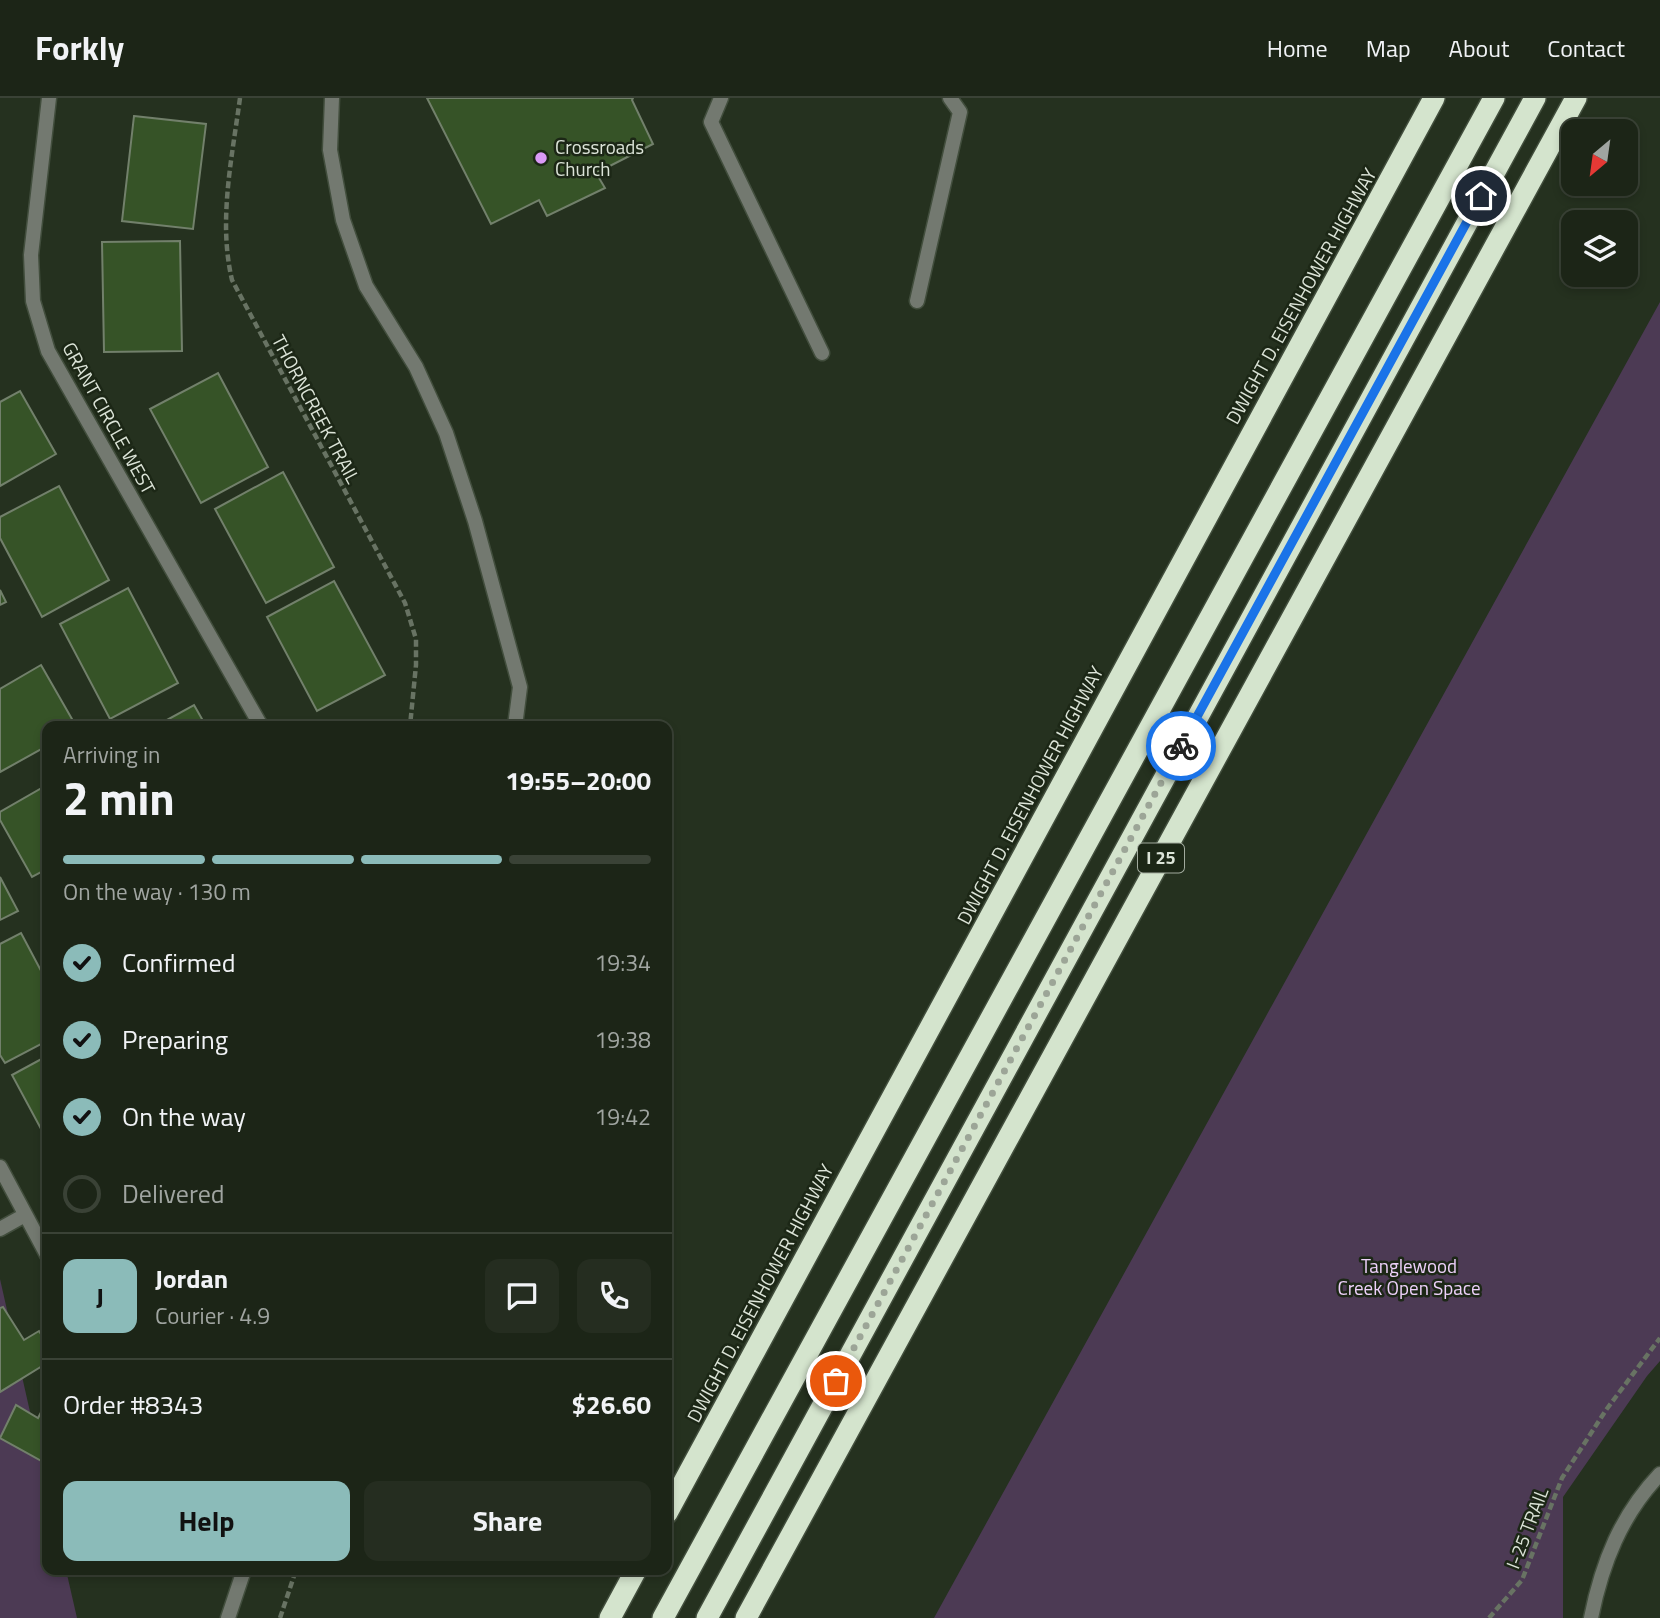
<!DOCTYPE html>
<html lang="en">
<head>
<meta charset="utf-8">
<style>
  :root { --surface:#1c2517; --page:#252d20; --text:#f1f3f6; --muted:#a0a5a1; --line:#3a4236; --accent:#8bbbb9 }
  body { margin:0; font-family:"Titillium Web",sans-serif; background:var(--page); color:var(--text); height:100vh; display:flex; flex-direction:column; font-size:26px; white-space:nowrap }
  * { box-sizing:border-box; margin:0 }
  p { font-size:23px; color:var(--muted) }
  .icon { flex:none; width:38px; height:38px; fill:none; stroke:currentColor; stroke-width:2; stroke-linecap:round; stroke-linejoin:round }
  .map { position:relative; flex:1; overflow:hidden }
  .sheet { position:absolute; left:42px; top:623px; width:630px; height:854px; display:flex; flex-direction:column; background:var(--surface); border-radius:14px; box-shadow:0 4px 10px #0003,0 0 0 2px var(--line) }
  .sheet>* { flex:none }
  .needle { width:46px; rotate:209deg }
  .controls { position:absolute; left:1561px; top:21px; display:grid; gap:14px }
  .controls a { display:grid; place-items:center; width:77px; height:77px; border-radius:14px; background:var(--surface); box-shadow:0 4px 10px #0003,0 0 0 2px var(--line); font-size:35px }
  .pin { position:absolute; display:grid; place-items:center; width:60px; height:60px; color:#fff; margin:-30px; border:4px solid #fff; border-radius:50%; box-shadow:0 2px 7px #0007 }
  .courier { position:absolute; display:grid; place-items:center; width:70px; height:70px; margin:-35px; border:5px solid #1a73e8; border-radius:50%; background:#fff; color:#222; box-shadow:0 2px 9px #0007 }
  .headline em { font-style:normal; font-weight:700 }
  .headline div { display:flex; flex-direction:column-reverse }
  .headline { display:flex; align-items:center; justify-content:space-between; height:119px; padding:0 21px }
  h1 { font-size:46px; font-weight:700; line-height:52px }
  .bar { display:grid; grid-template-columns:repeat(4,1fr); gap:10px 7px; align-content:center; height:84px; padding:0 21px }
  .bar i { height:9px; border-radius:5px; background:var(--line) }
  .bar .selected { background:var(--accent) }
  .bar p { grid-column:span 4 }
  .line { display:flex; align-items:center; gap:18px; padding:0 21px; border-top:2px solid var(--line) }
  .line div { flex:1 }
  .round { display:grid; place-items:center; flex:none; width:74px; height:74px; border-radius:14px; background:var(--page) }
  ol { padding:0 21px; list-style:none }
  li { display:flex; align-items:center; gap:21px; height:77px }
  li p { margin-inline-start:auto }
  li .icon { padding:7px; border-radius:50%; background:var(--accent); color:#111; stroke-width:4 }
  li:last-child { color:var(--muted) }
  li i { width:38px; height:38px; border:4px solid var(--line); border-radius:50% }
  .action { display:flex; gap:14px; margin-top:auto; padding:14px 21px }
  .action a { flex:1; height:80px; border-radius:14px; background:var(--accent); color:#111; font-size:28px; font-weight:700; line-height:80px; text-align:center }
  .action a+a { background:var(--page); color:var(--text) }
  header { display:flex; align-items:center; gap:42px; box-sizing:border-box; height:98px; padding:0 35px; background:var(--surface); border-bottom:2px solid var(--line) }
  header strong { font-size:33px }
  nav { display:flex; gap:38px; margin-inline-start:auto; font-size:24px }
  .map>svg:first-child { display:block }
  .green { fill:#4c3a54 }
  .building { fill:#365327; stroke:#72806b; stroke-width:2 }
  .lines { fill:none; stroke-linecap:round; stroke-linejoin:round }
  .service-casing { stroke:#424e3d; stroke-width:17 }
  .minor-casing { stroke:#424e3d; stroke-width:17 }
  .motorway-casing { stroke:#424e3d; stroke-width:24 }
  .path { stroke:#687363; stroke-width:4.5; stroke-dasharray:7 3.5; stroke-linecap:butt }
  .service { stroke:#737970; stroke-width:14 }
  .minor { stroke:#737970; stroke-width:14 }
  .motorway { stroke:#d4e4cd; stroke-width:21 }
  .done { stroke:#9ca597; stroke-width:7; stroke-dasharray:0 12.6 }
  .route { stroke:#1a73e8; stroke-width:9 }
  .poi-dot { fill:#da9af6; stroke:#1c2716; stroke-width:2.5 }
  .labels { text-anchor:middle; stroke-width:5; stroke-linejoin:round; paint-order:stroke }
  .shield { fill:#1c2716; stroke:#a2ab9e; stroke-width:2 }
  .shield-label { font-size:18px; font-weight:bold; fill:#dce4d8 }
  .poi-label { font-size:19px; fill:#dce4d8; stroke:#1c2716; text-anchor:start }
  .street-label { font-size:19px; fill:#dce4d8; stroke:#1c2716 }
  .park-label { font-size:19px; fill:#eed1fb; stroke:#1c2716 }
</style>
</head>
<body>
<header>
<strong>Forkly</strong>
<nav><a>Home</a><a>Map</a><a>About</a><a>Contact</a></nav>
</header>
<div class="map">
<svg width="1660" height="1520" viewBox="0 0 1660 1520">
  <rect width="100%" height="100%" fill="#25311f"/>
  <path class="green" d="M1660,204V1263L1647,1278L1563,1399V1520H934Z
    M0,1181L47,1389V1472H66L77,1520H0Z"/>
  <path class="building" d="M427,0H633L632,2L653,46L596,75L605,90L547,118L539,102L491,126Z
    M134,18L206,26L193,131L122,123Z
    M180,143L182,253L104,254L102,144Z
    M218,275L268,369L201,405L150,311Z
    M20,293L56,356L0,388V304Z
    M283,374L334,469L266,505L215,411Z
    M59,388L109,482L42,519L0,440V419Z
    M334,483L385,577L317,613L267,519Z
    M128,490L178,585L110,621L60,526Z
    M0,492L6,504L0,507Z
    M41,567L76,628H47V648L0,674V591Z
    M194,607L206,628H156Z
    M47,687V771L32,779L0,722V714Z
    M0,779L18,813L0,822Z
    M21,835L47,884V943L5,965L0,957V846Z
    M47,958V1042L12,977Z
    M3,1209L24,1242L39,1233L47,1246V1265L0,1294V1210Z
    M47,1303V1366L0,1340L16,1307L38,1320Z"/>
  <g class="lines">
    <g class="service-casing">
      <path id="service" d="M332,0L330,52L343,122L366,188L416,269L446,335L475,423L520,589L515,628
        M721,0L711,24L822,255
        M917,203L960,14L950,0"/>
    </g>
    <g class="minor-casing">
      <path id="minor" d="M49,0L31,157L33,203L48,253L261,628
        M0,1069L47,1157
        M0,1131L25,1117
        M228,1520L244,1472
        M1591,1520C1602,1465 1621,1417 1660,1376"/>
    </g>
    <g class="motorway-casing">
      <path id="motorway" d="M667,1415L1434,0
        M610,1520L636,1472
        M663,1520L1494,0
        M707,1520L1535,0
        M746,1520L1576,0"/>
    </g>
    <path class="path" d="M240,0C232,60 218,123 232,182L405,505L416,541V567L410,628
      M280,1520L296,1472
      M1489,1520L1522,1482L1562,1380L1606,1312L1660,1240"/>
    <use href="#service" class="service"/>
    <use href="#minor" class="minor"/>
    <use href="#motorway" class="motorway"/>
  </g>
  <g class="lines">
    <path class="done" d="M836,1283L1181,648"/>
    <path class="route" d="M1181,648L1481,98"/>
  </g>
  <circle class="poi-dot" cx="541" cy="60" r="7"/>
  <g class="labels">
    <rect class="shield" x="1138" y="745.5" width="46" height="29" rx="5"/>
    <g class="shield-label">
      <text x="1161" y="766">I 25</text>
    </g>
    <g class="poi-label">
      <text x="555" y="56">Crossroads<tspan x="555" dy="22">Church</tspan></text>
    </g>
    <g class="street-label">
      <text transform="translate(1301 198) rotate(-61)" y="7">DWIGHT D. EISENHOWER HIGHWAY</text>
      <text transform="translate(316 311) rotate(62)" y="7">THORNCREEK TRAIL</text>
      <text transform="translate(109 320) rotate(61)" y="7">GRANT CIRCLE WEST</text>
      <text transform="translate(1030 697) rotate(-62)" y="7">DWIGHT D. EISENHOWER HIGHWAY</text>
      <text transform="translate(760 1195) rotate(-62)" y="7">DWIGHT D. EISENHOWER HIGHWAY</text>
      <text transform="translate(1527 1430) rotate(-69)" y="7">I-25 TRAIL</text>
    </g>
    <g class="park-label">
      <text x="1409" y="1175">Tanglewood<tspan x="1409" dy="22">Creek Open Space</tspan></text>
    </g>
  </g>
</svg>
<div class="controls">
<a><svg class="needle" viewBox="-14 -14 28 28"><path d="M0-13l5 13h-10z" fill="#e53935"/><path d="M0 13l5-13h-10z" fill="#a0a5a1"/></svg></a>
<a><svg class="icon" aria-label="layers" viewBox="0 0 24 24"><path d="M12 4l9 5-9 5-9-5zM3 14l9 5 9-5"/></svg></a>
</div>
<div class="pin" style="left:836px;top:1283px;background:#ea580c"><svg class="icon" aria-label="bag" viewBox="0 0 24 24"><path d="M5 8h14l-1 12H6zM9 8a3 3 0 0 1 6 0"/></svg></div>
<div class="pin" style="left:1481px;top:98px;background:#1f2937"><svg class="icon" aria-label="home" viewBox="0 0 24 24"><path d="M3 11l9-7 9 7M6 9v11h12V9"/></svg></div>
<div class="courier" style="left:1181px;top:648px"><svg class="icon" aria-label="bike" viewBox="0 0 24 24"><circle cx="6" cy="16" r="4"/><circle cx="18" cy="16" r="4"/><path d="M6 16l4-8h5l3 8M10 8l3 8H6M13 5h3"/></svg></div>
<section class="sheet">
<div class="headline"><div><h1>2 min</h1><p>Arriving in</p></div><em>19:55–20:00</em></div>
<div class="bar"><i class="selected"></i><i class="selected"></i><i class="selected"></i><i></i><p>On the way · 130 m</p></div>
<ol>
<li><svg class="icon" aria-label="check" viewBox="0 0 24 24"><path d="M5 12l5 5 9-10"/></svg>Confirmed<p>19:34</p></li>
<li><svg class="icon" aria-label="check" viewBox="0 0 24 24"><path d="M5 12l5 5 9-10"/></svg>Preparing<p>19:38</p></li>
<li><svg class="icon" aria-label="check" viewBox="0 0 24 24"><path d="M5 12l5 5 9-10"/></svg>On the way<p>19:42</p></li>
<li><i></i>Delivered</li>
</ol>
<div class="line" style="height:126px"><b class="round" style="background:var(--accent);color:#111">J</b><div><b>Jordan</b><p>Courier · 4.9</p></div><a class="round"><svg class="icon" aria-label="chat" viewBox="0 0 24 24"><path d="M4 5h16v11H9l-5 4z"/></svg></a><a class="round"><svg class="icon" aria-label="phone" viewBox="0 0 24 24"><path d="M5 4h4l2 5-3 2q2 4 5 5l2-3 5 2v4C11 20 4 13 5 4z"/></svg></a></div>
<div class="line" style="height:91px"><div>Order #8343</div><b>$26.60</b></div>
<div class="action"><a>Help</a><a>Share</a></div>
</section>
</div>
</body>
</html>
